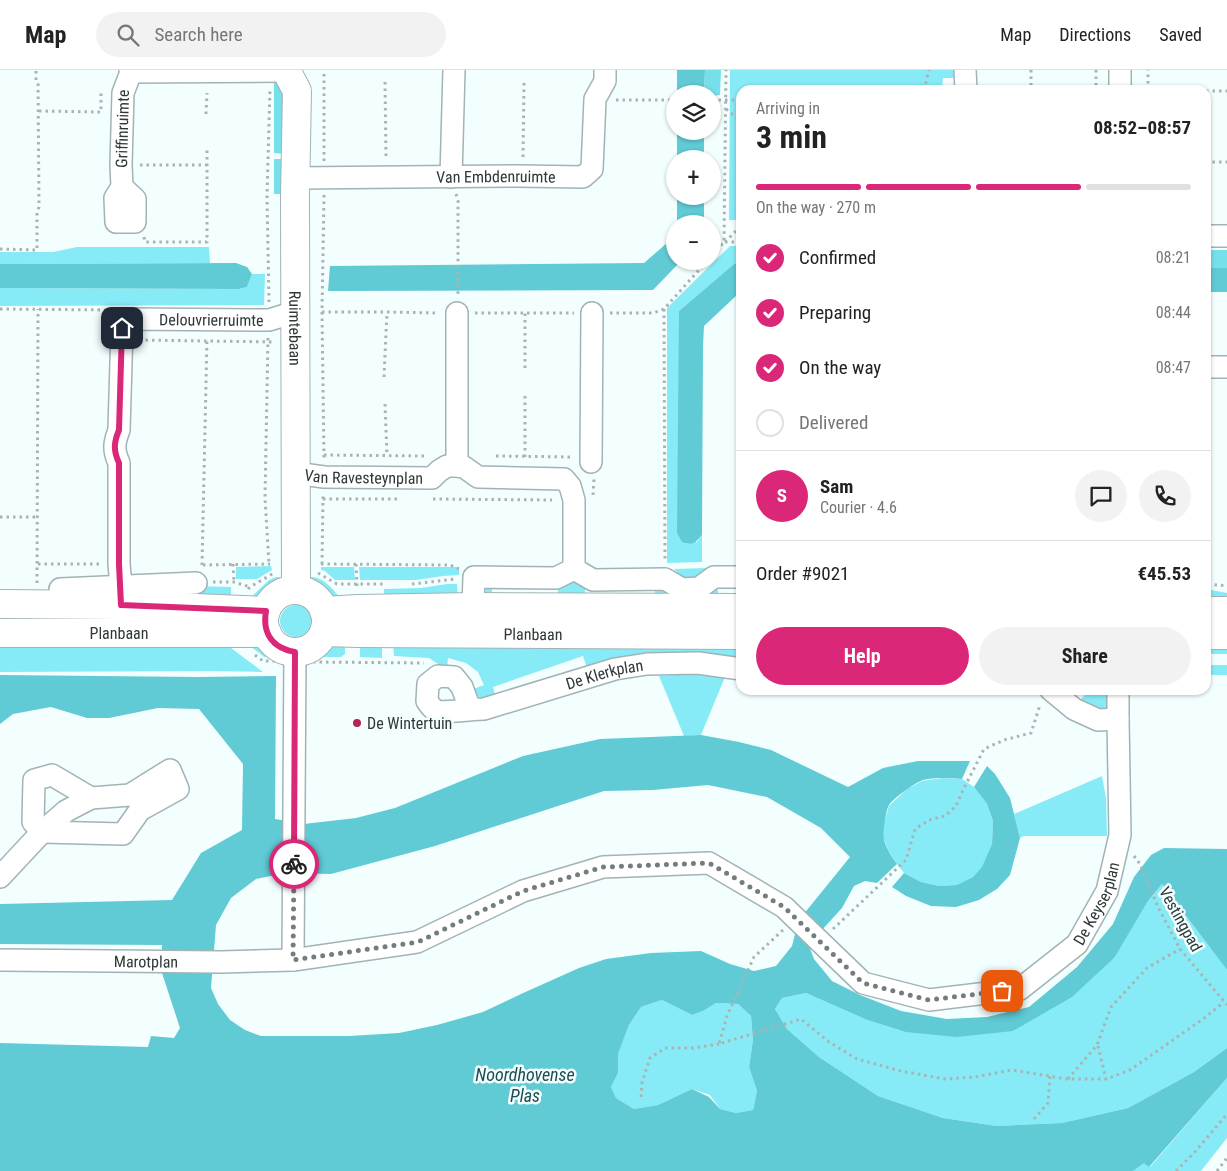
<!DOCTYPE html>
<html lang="en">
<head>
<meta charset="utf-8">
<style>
  :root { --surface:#fff; --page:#f2f2f2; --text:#222; --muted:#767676; --line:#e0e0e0; --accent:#db2777 }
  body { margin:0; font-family:"Roboto Condensed",sans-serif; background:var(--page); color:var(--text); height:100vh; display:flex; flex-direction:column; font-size:19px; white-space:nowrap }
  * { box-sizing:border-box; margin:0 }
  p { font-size:16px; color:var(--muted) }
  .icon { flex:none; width:28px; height:28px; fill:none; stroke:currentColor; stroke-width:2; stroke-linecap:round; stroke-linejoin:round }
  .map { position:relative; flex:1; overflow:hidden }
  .panel { position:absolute; left:736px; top:15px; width:475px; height:610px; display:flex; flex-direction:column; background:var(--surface); border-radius:15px; box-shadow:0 1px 4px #0004 }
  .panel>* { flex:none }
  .fabs { position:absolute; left:666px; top:15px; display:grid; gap:10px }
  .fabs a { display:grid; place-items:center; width:55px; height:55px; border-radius:50%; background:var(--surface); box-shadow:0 1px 4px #0004; font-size:25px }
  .pin { position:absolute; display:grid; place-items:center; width:42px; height:42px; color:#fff; margin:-21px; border-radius:10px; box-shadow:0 2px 8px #0006 }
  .courier { position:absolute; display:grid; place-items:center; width:50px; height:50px; margin:-25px; border:4px solid #db2777; border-radius:50%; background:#fff; color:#222; box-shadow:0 1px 6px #0007 }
  .head em { font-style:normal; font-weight:700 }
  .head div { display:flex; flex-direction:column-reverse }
  .head { display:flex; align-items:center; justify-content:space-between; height:85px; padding:0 20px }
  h1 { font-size:32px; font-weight:700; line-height:38px }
  .bar { display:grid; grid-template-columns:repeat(4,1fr); gap:8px 5px; align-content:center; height:60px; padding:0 20px }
  .bar i { height:6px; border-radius:4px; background:var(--line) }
  .bar .active { background:var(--accent) }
  .bar p { grid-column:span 4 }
  .line { display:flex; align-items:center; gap:12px; padding:0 20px; border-top:1px solid var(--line) }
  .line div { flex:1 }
  .round { display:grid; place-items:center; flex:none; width:52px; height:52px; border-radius:26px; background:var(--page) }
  ol { padding:0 20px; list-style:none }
  li { display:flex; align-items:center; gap:15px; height:55px }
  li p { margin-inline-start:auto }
  li .icon { padding:5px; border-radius:50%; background:var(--accent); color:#fff; stroke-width:4 }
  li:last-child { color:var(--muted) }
  li i { width:28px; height:28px; border:2px solid var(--line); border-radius:50% }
  .button { display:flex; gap:10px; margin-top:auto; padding:10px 20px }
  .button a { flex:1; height:58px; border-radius:30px; background:var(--accent); color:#fff; font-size:20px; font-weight:700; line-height:58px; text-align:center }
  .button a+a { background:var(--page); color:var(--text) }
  header { display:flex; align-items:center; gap:30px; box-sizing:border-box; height:70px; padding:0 25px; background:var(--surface); border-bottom:1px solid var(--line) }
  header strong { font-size:24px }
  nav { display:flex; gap:28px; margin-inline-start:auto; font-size:18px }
  .search { width:350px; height:45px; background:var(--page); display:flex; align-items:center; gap:12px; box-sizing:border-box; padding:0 18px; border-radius:28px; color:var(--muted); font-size:19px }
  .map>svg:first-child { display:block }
  .green { fill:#86ebf6 }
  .forest { fill:#75dfea }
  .water { fill:#60cad5; fill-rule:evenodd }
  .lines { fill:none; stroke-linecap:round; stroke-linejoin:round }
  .street-casing { stroke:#a2b3b5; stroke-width:24 }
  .secondary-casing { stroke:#a2b3b5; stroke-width:30 }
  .path { stroke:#aab3b4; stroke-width:3; stroke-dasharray:2.5 4; stroke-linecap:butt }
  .street { stroke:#fff; stroke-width:21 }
  .secondary { stroke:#fff; stroke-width:28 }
  .done { stroke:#747d7e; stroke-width:5; stroke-dasharray:0 9 }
  .route { stroke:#db2777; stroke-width:6 }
  .poi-dot { fill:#b42454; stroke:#f3feff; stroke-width:2 }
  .labels { text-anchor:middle; stroke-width:5; stroke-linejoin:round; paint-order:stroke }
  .street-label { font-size:16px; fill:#303738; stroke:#f3feff }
  .poi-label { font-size:16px; fill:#303738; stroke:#f3feff; text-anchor:start }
  .water-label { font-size:18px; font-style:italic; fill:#1c4b50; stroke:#f3feff }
</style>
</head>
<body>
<header>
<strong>Map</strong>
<div class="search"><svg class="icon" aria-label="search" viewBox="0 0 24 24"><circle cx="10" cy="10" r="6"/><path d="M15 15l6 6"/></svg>Search here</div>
<nav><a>Map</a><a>Directions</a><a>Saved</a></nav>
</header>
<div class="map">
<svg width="1227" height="1101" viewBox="0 0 1227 1101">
  <rect width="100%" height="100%" fill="#f3feff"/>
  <path class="green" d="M730,0H958V6L952,8H943L942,20H741V150H729Z
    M730,176H741V194H734L679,241L696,473L702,465V492L667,493V238Z
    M77,177H209L210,193L0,194V182H53Z
    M252,204H265L264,235L0,236V218L239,219L247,217Z
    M271,496L272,500L257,509H236V497Z
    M321,497H354L355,510H335L325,501L321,500Z
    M359,497H459V505L443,506L416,510H360Z
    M708,498L693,511L682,508L674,499Z
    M276,507H282V516L274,521L263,529L246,532L269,510Z
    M310,507C324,506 335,522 344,532L328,530L318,521L310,517Z
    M572,510L585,516V526H655V515L718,516V526L486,532V515H492V526H558V515Z
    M447,514H457L458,531H384V519L421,518Z
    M193,516L231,517V533L145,523Z
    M1206,519L1227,523V534H1206Z
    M280 551a16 16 0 1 1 32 0a16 16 0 1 1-32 0Z
    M345,568V584L341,587H309L308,586L316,582L324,575Z
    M229,569L231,578L263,602L212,601L0,602V570Z
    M360,571L382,572V588L360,587Z
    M245,572L264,574L272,580L283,586L282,587H264Z
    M393,573L741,574V592L587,598L583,586L493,617L496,628C486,632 478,630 473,619L484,615L478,602L466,593L448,588L447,599H442L438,594L429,588L394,586Z
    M1206,573H1227V584H1206Z
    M1206,595H1227V605H1206Z
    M693,604L725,607L701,665L684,666L659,606Z
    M1084,620H1103V622H1108V635L1105,639L1098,640L1079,631L1087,623Z
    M1102,706L1106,728L1107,766H1024L1020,768L1014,744Z
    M942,708L962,709L974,717L987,734L993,751L992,774L983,797L973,807L958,815L939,816L921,812L904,803L897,794L888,780L884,770V752L889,736L907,719L922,711Z
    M1162,814L1168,824L1184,843L1227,900V978L1194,1002L1128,1038L1062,1053L997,1056L943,1048L878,1026L819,987L787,959L775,939L782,928L806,923L865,949L1013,961L1115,887L1148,831Z
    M662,930L692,945L703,941L716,933L738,934L751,946L753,970L749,997L757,1021L753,1040L736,1043L720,1039L710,1025L692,1019L658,1035L634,1039L616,1028L611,1017L618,1003V984L629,955L641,937Z
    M1227,1008V1068L1201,1101H1133L1144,1092L1150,1097Z"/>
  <path class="forest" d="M705,0H721L720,25L713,26L712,24H704Z
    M274,12L287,19V84L274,83Z
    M274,89H287V124H274Z
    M1206,180H1227V198H1206Z"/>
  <path class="water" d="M677,0H705L704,24H677Z
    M677,61H704V89H677Z
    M677,126H704V154H677Z
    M675,166V191H681L653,220L328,221L330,196L644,193Z
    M236,193L247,197L252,204L247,217L239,219L0,218V194Z
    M734,194H741V224H738L704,256L703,276L702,465C694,474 694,475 682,472L677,463L679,241Z
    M1206,198H1227V222H1206Z
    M0,605L198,607L276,606L275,749L304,754L356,748L395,738L523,686L600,669L701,665L739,672L771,680L848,717L883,698L918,691H970L962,709C949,708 936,707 923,710C914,713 894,728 889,735C885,742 883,762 884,770C886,778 892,787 897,794L877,813L865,811L854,816L842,838L821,861L803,845L850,787L821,758L767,727L708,715L653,720L604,721L435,776L331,804L285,803L256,809L231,828L216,855L211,918L218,934L230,950L245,960L261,966H349L399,963L437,955L483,942L521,924L579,898L606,889L651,883L701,881L730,894L754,901L776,896L792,876L796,860L809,876L814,889L832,911L860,925L901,941L947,949L987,947L1029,937L1077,897L1113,854L1134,807L1151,785L1164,778L1227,779V900L1162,814L1148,831L1115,887L1072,927L1013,961L957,967L906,962L865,949L806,923L782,928L775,939L787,959L819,987L878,1026L943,1048L997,1056L1062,1053L1128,1038L1194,1002L1227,978V1008L1149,1097L1144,1093L1133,1101H0V973L148,977L151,966L174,968L180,958L162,903V875L0,874V834L172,830L201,783L242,760L243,694L199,639L158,638L109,648H87L51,637L13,644L0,654ZM662,930L692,945L703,941L716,933L738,934L751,946L753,970L749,997L757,1021L753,1040L736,1043L720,1039L709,1027L692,1019L658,1035L634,1039L616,1028L611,1017L618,1003V984L629,955L641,937Z
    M987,696L995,704L1010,728L1020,768L1010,805L997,819L979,830L956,837L931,836L906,826L892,817L904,803L921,812L939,816L957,815L973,807L982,797L992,774L993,751L987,734L974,717Z"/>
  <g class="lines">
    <g class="street-casing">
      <g id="street">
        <path d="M965,0L966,20"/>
        <path d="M131,2L286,1"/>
        <path d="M1120,20V0"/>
        <path d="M451,107L454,0"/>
        <path id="s1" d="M295,108L520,106L583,107L592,99L595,29L605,11V0"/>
        <path id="s2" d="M122,117L135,129V152H116L115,128L122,117L121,95L123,23L131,2L130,0"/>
        <path d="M1206,166H1227"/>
        <path d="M457,243V396"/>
        <path d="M1206,297H1227"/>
        <path d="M591,392L592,243"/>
        <path id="s3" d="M295,403L324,407L432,408L439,401L447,396H457L464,397L478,407L564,409L570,416L574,430V499"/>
        <path d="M60,519L196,513"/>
        <path d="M473,537L474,507L556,508L574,499L593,510L665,509L682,519L699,518L714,507H741"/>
        <path id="s4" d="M122,563L121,516L119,494V393C113,380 114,373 119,360L122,258L127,249L269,250L295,242"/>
        <path d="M1051,620L1074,639L1098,650L1118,649"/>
        <path id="s5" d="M470,639L462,617L454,607L438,606L428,614L427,631C429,634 432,638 435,640C442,644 473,639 484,639L615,599L647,594L698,593L741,599"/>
        <path d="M170,700L178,719L140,740L123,764L42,762L33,752L34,710L52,705L91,728L130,725Z"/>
        <path d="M0,807L42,762L66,741L91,728"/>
        <path id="s6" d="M0,890L221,892L293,890L417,872L523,821L603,797L709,793L784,837L863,913L929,930L1020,919L1077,874L1107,821L1120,765L1118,649V620"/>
        <path d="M293,890L295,582"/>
      </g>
    </g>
    <g class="secondary-casing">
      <g id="secondary">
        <path id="s7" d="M286,0L297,21L295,127L296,520"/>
        <circle cx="295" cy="551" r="31"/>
        <path d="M0,534L121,535L266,541"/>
        <path d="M324,541L358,539L473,537L741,538"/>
        <path d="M1206,541H1227"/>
        <path id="s8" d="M324,562L358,563L741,565"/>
        <path id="s9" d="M0,563H267"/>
        <path d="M1206,565H1227"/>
      </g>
    </g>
    <path class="path" d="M1031,0V20
      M1096,0V20
      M385,12L386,86
      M924,20L929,0
      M1148,20V0
      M1206,21H1227
      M616,30H675
      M712,30H741
      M726,39L741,51
      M39,41L101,42V23H104
      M206,44L207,23
      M523,87L524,13
      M324,91V0
      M1206,92H1227
      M140,95H207
      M456,124L458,131V225
      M324,125L322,242L324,388
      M144,167L145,172H207V77
      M725,172L741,156
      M725,172H741
      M0,179L37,180V142L39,137L38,14L36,11V0
      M712,185L724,172L726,0
      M269,232L267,127L270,18
      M0,239L112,240
      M664,239L665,490
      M322,242H387L439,243
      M475,243H574
      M610,243H653L664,239L707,191
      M268,268L265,428L269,494
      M139,270L275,272
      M525,298V243
      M384,307L387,242
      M1208,316V392
      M385,334L387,386
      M324,385L428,386
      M496,386L573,387
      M525,387V325
      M593,425L594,409
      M323,429H397
      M433,429L552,430
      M0,447H38
      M38,494H102
      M233,494L234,512
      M321,494L450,495L459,499
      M322,494L323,425
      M356,494L357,516
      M202,495L207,268
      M203,495L270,494
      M318,503L337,514H383
      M213,512H234L250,517
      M37,513L38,239
      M412,514L456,509
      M1208,514V420
      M1208,514L1227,516
      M248,519L250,517L274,503
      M255,585L263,591H277
      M313,592L424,593
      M1141,620L1143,622
      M1134,786L1140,794L1158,837L1180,879L1227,935
      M833,859L906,790L915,759L929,750L945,746L956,736L963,720L984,679L1004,670L1031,663L1040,635
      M783,860L754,887L727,946L719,974L801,949L829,972L857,989L901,1001L945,1009L975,1007L1012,1000L1067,1009H1106L1130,1000L1203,949L1224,932
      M1098,976L1106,1009
      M1068,1009L1097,975L1111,937L1147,898L1180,879
      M641,1027L642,1012L650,988L665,978H693L719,974
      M1034,1049L1048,1033L1050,1006
      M1176,1101L1194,1083L1227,1044
      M1217,1101L1227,1088"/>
    <use href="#street" class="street"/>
    <use href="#secondary" class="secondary"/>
  </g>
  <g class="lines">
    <path class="done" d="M294,794L293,890L418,872L523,821L603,797L709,793L784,837L863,913L929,930L1002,921"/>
    <path class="route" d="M122,258L119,360C114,372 113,380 119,393V494L121,535L266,541C262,564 273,578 295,582L294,794"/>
  </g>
  <circle class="poi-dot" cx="357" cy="653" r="5"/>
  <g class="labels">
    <g class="street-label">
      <text dy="6" stroke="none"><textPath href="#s2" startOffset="155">Griffinruimte</textPath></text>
      <text dy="6" stroke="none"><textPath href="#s1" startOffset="201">Van Embdenruimte</textPath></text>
      <text dy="6" stroke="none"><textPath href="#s4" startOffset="401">Delouvrierruimte</textPath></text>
      <text dy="6" stroke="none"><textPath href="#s7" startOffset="261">Ruimtebaan</textPath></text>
      <text dy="6" stroke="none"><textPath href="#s3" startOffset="69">Van Ravesteynplan</textPath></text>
      <text dy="6" stroke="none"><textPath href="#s9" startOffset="119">Planbaan</textPath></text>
      <text dy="6" stroke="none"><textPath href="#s8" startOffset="209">Planbaan</textPath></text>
      <text dy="6" stroke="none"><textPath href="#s5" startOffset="269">De Klerkplan</textPath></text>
      <text dy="6" stroke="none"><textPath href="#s6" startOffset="1200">De Keyserplan</textPath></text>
      <text transform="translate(1181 849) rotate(61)" y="6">Vestingpad</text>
      <text dy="6" stroke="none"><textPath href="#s6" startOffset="146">Marotplan</textPath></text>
    </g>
    <g class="poi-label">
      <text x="367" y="659">De Wintertuin</text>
    </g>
    <g class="water-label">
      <text x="525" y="1011">Noordhovense<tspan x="525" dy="21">Plas</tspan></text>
    </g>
  </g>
</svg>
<div class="fabs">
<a><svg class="icon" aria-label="layers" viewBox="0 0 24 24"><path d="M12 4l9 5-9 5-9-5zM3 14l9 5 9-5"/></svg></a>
<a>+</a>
<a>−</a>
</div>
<div class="pin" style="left:1002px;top:921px;background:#ea580c"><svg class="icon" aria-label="bag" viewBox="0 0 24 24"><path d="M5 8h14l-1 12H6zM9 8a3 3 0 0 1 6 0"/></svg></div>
<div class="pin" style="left:122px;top:258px;background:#1f2937"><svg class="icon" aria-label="home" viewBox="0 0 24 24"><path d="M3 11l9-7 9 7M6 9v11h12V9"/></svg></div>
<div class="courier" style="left:294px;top:794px"><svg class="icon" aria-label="bike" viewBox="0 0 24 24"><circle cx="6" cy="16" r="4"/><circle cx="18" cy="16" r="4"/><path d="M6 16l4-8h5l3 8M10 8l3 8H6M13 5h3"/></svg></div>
<section class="panel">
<div class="head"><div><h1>3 min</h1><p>Arriving in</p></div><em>08:52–08:57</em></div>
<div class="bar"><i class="active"></i><i class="active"></i><i class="active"></i><i></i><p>On the way · 270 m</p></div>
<ol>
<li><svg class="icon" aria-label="check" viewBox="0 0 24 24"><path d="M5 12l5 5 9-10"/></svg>Confirmed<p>08:21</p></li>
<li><svg class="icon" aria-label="check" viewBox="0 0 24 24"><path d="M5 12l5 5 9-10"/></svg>Preparing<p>08:44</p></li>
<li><svg class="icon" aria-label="check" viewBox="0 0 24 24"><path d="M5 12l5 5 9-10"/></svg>On the way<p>08:47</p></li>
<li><i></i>Delivered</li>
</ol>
<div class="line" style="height:90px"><b class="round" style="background:var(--accent);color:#fff">S</b><div><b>Sam</b><p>Courier · 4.6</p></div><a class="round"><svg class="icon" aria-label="chat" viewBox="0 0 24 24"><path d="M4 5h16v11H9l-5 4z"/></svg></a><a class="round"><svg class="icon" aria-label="phone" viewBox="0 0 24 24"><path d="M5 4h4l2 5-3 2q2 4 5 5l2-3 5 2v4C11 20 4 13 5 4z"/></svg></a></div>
<div class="line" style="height:65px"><div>Order #9021</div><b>€45.53</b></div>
<div class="button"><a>Help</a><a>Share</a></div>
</section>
</div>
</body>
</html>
